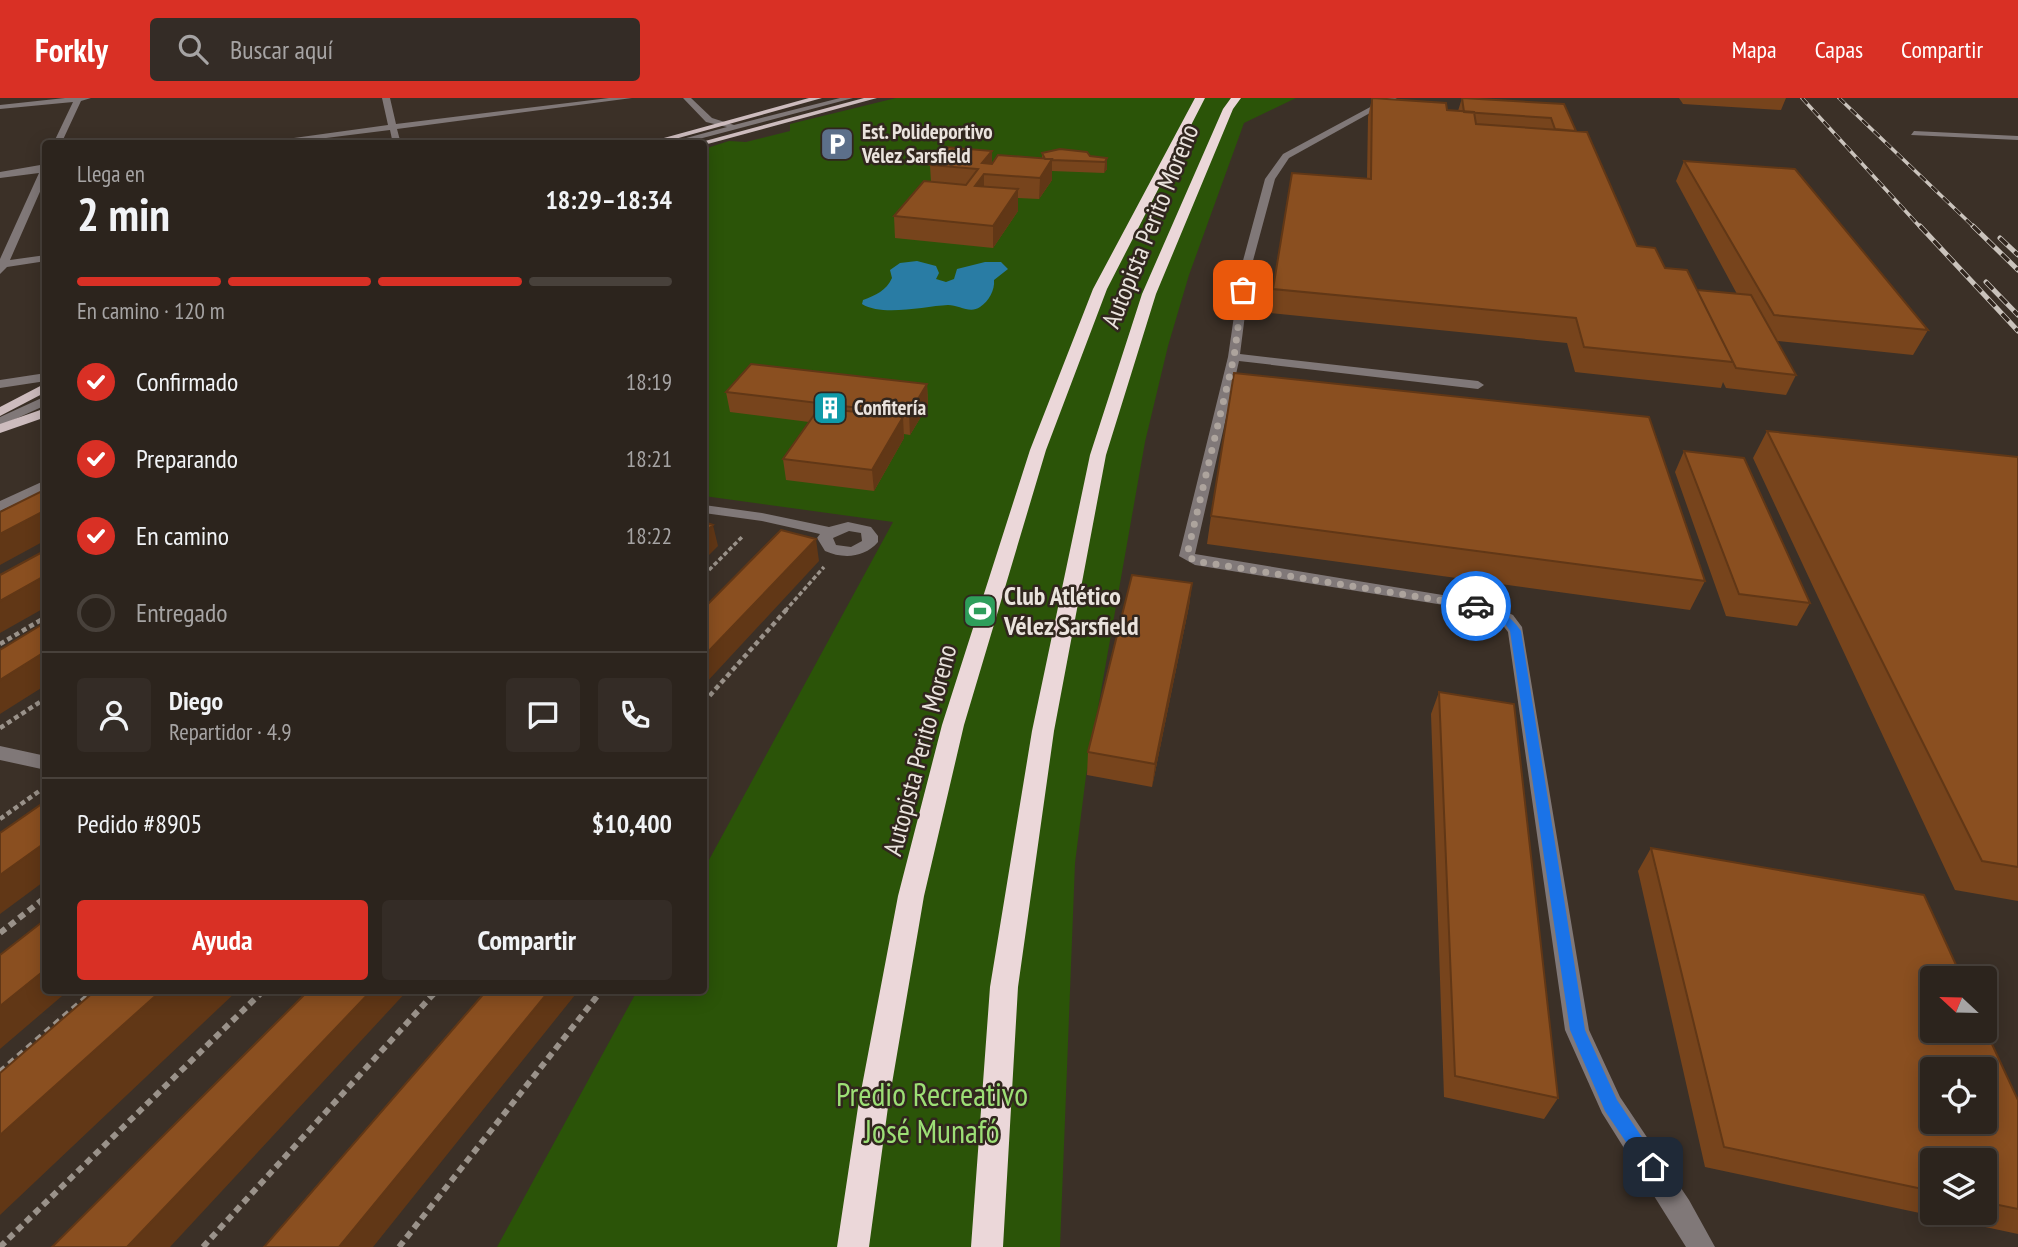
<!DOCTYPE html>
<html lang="es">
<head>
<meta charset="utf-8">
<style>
  :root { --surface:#2c241d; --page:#342c26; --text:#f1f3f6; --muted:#a6a4a4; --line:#48413b; --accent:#d93025 }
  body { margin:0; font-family:"PT Sans Narrow",sans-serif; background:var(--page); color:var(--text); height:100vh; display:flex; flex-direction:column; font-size:26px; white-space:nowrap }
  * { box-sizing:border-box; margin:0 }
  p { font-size:23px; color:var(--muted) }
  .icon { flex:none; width:38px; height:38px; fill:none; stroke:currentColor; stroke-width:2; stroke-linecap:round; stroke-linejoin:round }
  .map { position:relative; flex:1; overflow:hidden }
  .drawer { position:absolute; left:42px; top:42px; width:665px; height:854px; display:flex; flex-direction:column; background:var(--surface); border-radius:7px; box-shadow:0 4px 18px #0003,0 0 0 2px var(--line) }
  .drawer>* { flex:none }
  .needle { width:46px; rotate:292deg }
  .controls { position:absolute; left:1920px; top:868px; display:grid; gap:14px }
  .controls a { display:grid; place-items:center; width:77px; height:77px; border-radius:7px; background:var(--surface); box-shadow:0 4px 18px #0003,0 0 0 2px var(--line); font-size:35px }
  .pin { position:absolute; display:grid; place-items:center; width:60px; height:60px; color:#fff; margin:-30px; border-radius:14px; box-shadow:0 4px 10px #0006 }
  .courier { position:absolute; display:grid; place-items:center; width:70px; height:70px; margin:-35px; border:5px solid #1a73e8; border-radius:50%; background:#fff; color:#222; box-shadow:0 2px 9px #0007 }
  .headline em { font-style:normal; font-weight:700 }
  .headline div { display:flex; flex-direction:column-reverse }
  .headline { display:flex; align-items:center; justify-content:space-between; height:119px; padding:0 35px }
  h1 { font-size:46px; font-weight:700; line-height:52px }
  .bar { display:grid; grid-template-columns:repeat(4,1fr); gap:10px 7px; align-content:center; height:84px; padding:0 35px }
  .bar i { height:9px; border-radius:5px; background:var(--line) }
  .bar .selected { background:var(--accent) }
  .bar p { grid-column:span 4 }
  .line { display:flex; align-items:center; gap:18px; padding:0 35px; border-top:2px solid var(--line) }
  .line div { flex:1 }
  .round { display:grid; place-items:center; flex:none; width:74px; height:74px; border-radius:7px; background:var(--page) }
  ol { padding:0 35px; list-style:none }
  li { display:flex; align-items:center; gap:21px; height:77px }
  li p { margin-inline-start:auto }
  li .icon { padding:7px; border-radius:50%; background:var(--accent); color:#fff; stroke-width:4 }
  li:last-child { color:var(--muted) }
  li i { width:38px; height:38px; border:4px solid var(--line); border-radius:50% }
  .primary-button { display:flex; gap:14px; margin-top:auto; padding:14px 35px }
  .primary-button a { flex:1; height:80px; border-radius:7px; background:var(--accent); color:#fff; font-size:28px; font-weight:700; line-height:80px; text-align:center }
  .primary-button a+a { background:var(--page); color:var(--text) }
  header { display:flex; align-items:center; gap:42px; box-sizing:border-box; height:98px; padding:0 35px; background:var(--accent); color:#fff }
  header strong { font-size:33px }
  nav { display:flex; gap:38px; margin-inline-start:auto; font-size:24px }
  .search { width:490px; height:63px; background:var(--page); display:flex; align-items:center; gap:18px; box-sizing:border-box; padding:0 24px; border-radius:7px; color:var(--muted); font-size:26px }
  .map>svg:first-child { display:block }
  .green { fill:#2b5408 }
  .water { fill:#297ca4 }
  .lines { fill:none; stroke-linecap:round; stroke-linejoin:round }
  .path-far2 { stroke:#9a928a; stroke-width:3.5; stroke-dasharray:4.5 2.5; stroke-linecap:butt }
  .path-far1 { stroke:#9a928a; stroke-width:4.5; stroke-dasharray:5 3.5; stroke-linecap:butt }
  .path { stroke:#9a928a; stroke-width:6; stroke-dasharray:7 5; stroke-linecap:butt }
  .minor { fill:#807878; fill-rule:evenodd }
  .major { fill:#cdbcbe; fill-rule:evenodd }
  .highway { fill:#ebd7d9; fill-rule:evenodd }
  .rail-far1-casing { stroke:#cac3bc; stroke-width:3.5 }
  .rail-casing { stroke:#cac3bc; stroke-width:5 }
  .rail-far1 { stroke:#31261e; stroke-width:2.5; stroke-dasharray:8; stroke-linecap:butt }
  .rail { stroke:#31261e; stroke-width:3.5; stroke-dasharray:10; stroke-linecap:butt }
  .wall { fill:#77441c; fill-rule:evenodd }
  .shaded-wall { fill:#613716 }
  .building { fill:#8a4f20; stroke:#613716; stroke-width:2; fill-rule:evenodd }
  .route { fill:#1a73e8 }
  .done { stroke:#ada49d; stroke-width:7; stroke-dasharray:0 12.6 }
  .labels { text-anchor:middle; stroke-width:5; stroke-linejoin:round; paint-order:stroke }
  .far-poi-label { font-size:21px; font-weight:bold; fill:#eae3dd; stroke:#31261e; text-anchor:start }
  .street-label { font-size:26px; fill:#eae3dd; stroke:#31261e }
  .poi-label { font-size:26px; font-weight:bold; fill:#eae3dd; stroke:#31261e; text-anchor:start }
  .near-park-label { font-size:32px; fill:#9cdf75; stroke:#31261e }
</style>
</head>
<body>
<header>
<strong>Forkly</strong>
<div class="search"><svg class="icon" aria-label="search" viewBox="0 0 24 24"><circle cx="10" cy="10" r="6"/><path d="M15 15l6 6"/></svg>Buscar aquí</div>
<nav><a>Mapa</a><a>Capas</a><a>Compartir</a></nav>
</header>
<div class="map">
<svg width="2018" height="1149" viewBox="0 0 2018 1149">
  <rect width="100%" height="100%" fill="#3b3027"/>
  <path class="green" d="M896,0H1296L1244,25L1189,177L1168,248L1145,344L1086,678L1075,765L1060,1149H497L637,893L704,892V771L893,424L704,398V51L729,43L746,44L790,33V26Z"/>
  <path class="water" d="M917,163L936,168L939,175L936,181L946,184L954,181L957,171L985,164H1001L1008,171L994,182C995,192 989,203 980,209C970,216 959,207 948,207C925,208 883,219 862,206L863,202C876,197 886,193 892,180L890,172L900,165Z"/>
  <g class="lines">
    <path class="path-far2" d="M704,477L743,438
      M785,513L824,469"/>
    <path class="path-far1" d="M0,546L46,519
      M704,604L787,511
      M0,630L46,600
      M0,721L45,689"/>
    <path class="path" d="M0,835L46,799
      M0,974L95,892
      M0,1149L264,892
      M203,1149L437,892
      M399,1149L602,892"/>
    <path class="minor" d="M65,0H91L81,3L61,46H53L73,4L0,11V7Z
      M382,0H390L396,26L609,0H632L397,31L401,46H393L390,32L278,46H250L388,27Z
      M683,0H691L712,20L734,27L840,0H853L680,46H664L727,29L706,24Z
      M1387,0H1397L1289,60L1275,81L1251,170L1240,256L1478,283L1484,287L1478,291L1239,263L1195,456L1485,504L1513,517L1522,529L1589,932L1620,999L1689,1102L1715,1149H1686L1602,1015L1565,932L1508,534L1501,525L1481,513L1195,467L1179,458L1228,259L1241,170L1265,81L1283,56Z
      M1914,33L2018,38V42L1911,37Z
      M46,66V80L10,162L46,157V163L7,169L0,176V161L39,75L0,80V74Z
      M46,275V283L0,290V282Z
      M46,298V307L0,328V319Z
      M46,382V392L0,413V403Z
      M704,407L762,415L829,429L848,424L871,429L878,438V444C864,460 843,461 825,453L817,440L820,436L762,423L704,415ZM849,433L861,435L862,443L851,449L836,447L833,440Z
      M0,648L46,658V672L0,662Z"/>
    <path class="major" d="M809,0H822L657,46H642Z
      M864,0H877L704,47L694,46Z
      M46,285V294L0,318V309Z
      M46,310V319L0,335V326Z"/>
    <path class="highway" d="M1195,0H1205L1107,191L1046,352L964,627L924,798L888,1009L869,1149H837L858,1009L898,798L942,627L1030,352L1093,191Z
      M1231,0H1241L1233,11L1156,196L1106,357L1054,633L1018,889L1003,1149H971L990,889L1032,633L1090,357L1142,196L1223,11Z"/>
    <g class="rail-far1-casing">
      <path id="rail-far1" d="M1802,0L1921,130
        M1839,0L1975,130"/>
    </g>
    <g class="rail-casing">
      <path id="rail" d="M1920,128L2018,233
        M1973,128L2018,172
        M2000,140L2018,157
        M1986,184L2018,217"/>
    </g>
    <use href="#rail-far1" class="rail-far1"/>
    <use href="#rail" class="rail"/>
  </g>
  <path class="wall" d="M1372,0L1447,12L1458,13L1462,0L1564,6L1576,33L1637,148L1665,170L1697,192L1737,196L1676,83L1684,63L1928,232L1913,257L1777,243L1796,277L1786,297L1726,290L1723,284L1721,290L1575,274L1567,245L1269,215L1292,75L1367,81L1368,19Z
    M1679,0H1786L1781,12L1683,6Z
    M992,53V65L1042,61V55L1090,58L1107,60V71L1104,75L1052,73V82L1039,101L1018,100V113L993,150L895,140L894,118L931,84L930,67Z
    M927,286L928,307L910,337L904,336V340L874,393L786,382L783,361L809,324L730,314L726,294Z
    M1767,333L2018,359V803L1955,792L1753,360Z
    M1684,353L1810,505L1797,528L1726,518L1675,374Z
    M1211,418L1705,483L1690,512L1207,446Z
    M1192,485L1189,508L1152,689L1087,677L1088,654Z
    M1439,594L1558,1000L1544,1021L1444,999L1431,616Z
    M1651,750L2018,1002V1136L1705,1069L1638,773ZM1932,1062H1984V1115H1932Z"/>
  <path class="shaded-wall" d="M992,53V73L984,76V97L975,88L982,65Z
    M1107,60V71L1104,75L1105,64Z
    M1052,61V82L1039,101L1040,80Z
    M1018,91V113L993,150V128Z
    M927,286L928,307L910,337L909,316Z
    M903,319L904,340L874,393L872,372Z
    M46,412V442L0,467V436Z
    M713,427L718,448L704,462V435Z
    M816,441L819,463L704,587V558Z
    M46,477V509L0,535V503Z
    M1192,485L1189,508L1152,689L1155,666Z
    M46,553V587L0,616V582Z
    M46,744V782L0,816V777Z
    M46,871V892H69L0,951V908Z
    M162,892H238L0,1117V1037Z
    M372,892H408L170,1149H127Z
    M550,892H579L373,1149H339Z"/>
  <path class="building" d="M1372,0L1446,5L1447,12L1474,14L1476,26L1587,34L1637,148L1655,150L1665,170L1687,172L1733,264L1584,249L1576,220L1273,191L1292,75L1371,81Z
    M1462,0L1564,6L1576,33L1555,31L1551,20L1464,14Z
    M945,49L992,53L982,65L992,66L998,57L1052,61L1040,80L984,76L975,88L1018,91L993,128L894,118L924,83L966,87L978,71L930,67Z
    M1060,51L1087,54L1090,58L1107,60L1105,64L1052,62V61H1045L1042,55Z
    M1684,63L1795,71L1928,232L1774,217Z
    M1697,192L1751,197L1796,277L1736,270Z
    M751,266L927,286L909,316L726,294Z
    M1234,275L1649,319L1705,483L1211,418Z
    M819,310L903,319L872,372L783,361Z
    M1767,333L2018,359V769L1982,763Z
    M1684,353L1744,360L1810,505L1739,496Z
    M46,391V412L0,436V414Z
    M704,424L713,427L704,435Z
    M781,432L816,441L704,558V510Z
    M46,452V477L0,503V477Z
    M1132,477L1192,485L1155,666L1088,654Z
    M46,524V553L0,582V552Z
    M1439,594L1514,606L1558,1000L1455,978Z
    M46,703V744L0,777V735Z
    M1651,750L1924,797L1962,880H1932V933H1984V929L2018,1002V1111L1984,1104V1062H1932V1093L1724,1049ZM1932,971H1984V1024H1932Z
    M46,821V871L0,908V857Z
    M96,892H162L0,1037V975Z
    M309,892H372L127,1149H52Z
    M487,892H550L339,1149H264Z"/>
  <path class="route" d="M1476,504C1496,507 1510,517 1521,533L1585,932L1617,1002L1658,1063L1661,1069L1658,1075L1653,1078L1647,1075L1605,1013L1570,932L1510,533L1503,523L1473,510L1471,508Z"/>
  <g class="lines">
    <path class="done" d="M1243,192L1234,259L1187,457L1195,463L1476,508"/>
  </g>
  <defs>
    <g id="parking-square" transform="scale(1.75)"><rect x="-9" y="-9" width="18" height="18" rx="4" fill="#5c6f8a" stroke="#31261e"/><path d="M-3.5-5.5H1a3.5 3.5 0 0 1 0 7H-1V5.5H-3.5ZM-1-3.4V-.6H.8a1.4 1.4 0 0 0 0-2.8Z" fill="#fff"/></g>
    <g id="building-square" transform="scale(1.75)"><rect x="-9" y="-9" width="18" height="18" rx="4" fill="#0f9aa8" stroke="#31261e"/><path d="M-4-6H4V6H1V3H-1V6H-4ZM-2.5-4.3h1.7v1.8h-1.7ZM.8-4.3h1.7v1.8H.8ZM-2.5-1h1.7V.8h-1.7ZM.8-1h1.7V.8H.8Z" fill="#fff"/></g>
    <g id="stadium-square" transform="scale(1.75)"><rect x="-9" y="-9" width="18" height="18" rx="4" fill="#2e9e5b" stroke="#31261e"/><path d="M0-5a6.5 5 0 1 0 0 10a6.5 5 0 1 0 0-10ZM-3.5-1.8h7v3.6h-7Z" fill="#fff"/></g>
  </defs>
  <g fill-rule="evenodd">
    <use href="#parking-square" x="837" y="46"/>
    <use href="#building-square" x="830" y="310"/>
    <use href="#stadium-square" x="980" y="513"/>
  </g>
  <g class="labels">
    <g class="far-poi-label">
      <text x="862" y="41">Est. Polideportivo<tspan x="862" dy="24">Vélez Sarsfield</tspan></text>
      <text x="854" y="317">Confitería</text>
    </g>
    <g class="street-label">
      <text transform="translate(1150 128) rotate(-68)" y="9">Autopista Perito Moreno</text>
      <text transform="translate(920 652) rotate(-75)" y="9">Autopista Perito Moreno</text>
    </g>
    <g class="poi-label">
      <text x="1004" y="507">Club Atlético<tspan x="1004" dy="30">Vélez Sarsfield</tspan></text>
    </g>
    <g class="near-park-label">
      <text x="932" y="1008">Predio Recreativo<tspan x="932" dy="37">José Munafó</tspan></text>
    </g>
  </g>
</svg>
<div class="controls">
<a><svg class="needle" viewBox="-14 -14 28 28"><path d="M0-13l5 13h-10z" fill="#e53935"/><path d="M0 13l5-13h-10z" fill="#a6a4a4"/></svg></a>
<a><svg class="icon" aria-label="locate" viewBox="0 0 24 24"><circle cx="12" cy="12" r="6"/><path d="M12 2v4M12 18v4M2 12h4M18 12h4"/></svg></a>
<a><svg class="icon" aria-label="layers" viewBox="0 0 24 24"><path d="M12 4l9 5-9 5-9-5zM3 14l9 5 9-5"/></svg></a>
</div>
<div class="pin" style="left:1243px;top:192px;background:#ea580c"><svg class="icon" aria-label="bag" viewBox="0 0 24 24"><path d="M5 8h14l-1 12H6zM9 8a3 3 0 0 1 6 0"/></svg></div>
<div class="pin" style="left:1653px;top:1069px;background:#1f2937"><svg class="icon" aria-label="home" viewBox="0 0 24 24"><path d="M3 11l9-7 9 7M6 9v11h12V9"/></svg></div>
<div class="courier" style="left:1476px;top:508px"><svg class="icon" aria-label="car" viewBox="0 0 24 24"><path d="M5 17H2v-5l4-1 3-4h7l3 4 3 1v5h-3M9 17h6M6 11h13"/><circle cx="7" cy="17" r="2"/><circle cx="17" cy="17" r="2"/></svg></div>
<section class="drawer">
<div class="headline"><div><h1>2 min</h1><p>Llega en</p></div><em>18:29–18:34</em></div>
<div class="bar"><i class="selected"></i><i class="selected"></i><i class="selected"></i><i></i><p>En camino · 120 m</p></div>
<ol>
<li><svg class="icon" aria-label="check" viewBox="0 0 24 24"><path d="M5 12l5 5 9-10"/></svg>Confirmado<p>18:19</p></li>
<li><svg class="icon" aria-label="check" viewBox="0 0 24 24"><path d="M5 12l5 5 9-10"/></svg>Preparando<p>18:21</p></li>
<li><svg class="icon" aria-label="check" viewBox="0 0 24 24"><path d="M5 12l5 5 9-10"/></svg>En camino<p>18:22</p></li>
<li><i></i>Entregado</li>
</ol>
<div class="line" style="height:126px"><a class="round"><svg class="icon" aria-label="person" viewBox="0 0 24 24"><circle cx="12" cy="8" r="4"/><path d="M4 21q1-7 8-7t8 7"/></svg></a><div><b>Diego</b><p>Repartidor · 4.9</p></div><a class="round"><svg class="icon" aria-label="chat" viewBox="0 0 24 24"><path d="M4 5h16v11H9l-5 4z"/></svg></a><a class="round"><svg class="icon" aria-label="phone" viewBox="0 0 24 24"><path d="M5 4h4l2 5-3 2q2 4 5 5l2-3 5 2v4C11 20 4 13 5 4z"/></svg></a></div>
<div class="line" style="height:91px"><div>Pedido #8905</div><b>$10,400</b></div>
<div class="primary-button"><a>Ayuda</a><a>Compartir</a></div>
</section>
</div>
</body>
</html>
